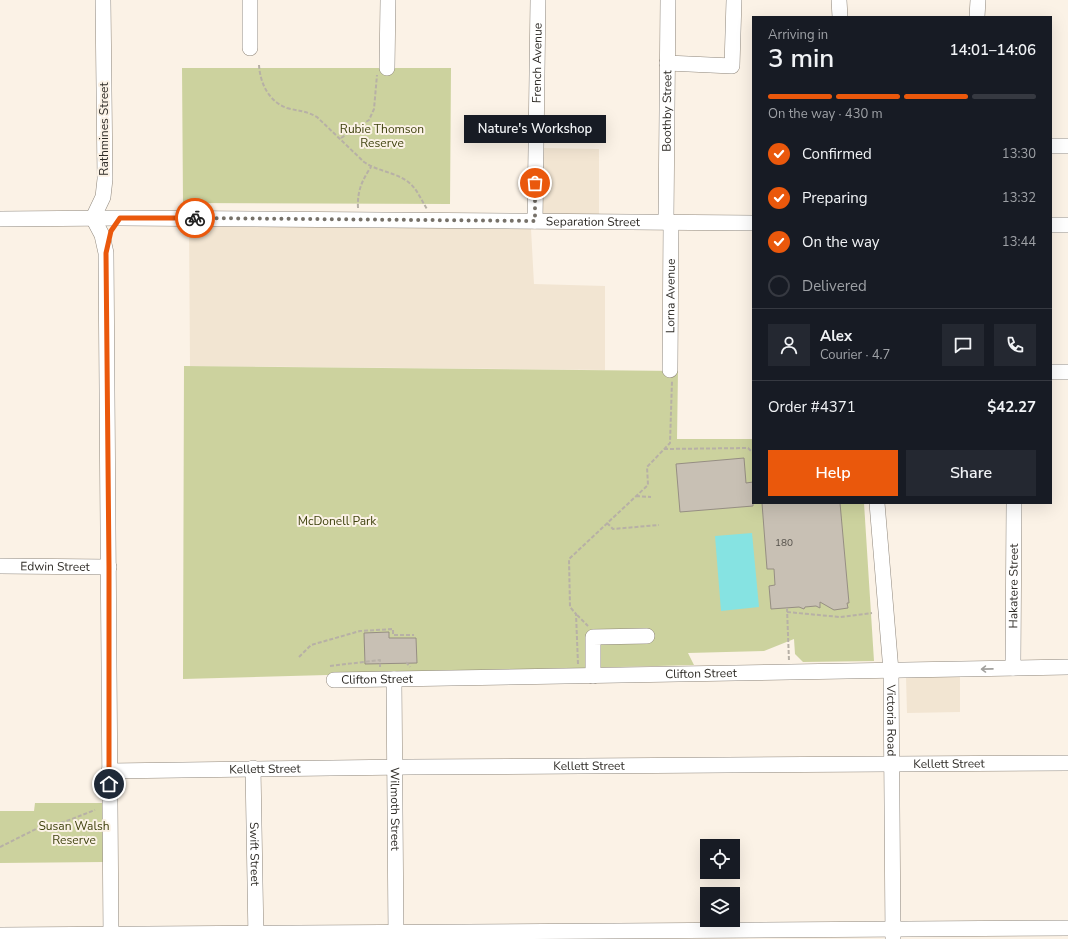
<!DOCTYPE html>
<html lang="en">
<head>
<meta charset="utf-8">
<style>
  :root { --surface:#171b24; --page:#242831; --text:#f1f3f6; --muted:#9ea1a6; --line:#363941; --accent:#ea580c }
  body { margin:0; font-family:"Nunito Sans",sans-serif; background:var(--page); color:var(--text); height:100vh; display:flex; flex-direction:column; font-size:15px; white-space:nowrap }
  * { box-sizing:border-box; margin:0 }
  p { font-size:13px; color:var(--muted) }
  .icon { flex:none; width:22px; height:22px; fill:none; stroke:currentColor; stroke-width:2; stroke-linecap:round; stroke-linejoin:round }
  .map { position:relative; flex:1; overflow:hidden }
  .panel { position:absolute; left:752px; top:16px; width:300px; height:488px; display:flex; flex-direction:column; background:var(--surface); border-radius:0px; box-shadow:0 4px 16px #0002 }
  .panel>* { flex:none }
  .fabs { position:absolute; left:700px; top:839px; display:grid; gap:8px }
  .fabs a { display:grid; place-items:center; width:40px; height:40px; border-radius:0px; background:var(--surface); box-shadow:0 4px 16px #0002; font-size:20px }
  .pin { position:absolute; display:grid; place-items:center; width:34px; height:34px; color:#fff; margin:-17px; border:2px solid #fff; border-radius:50%; box-shadow:0 1px 4px #0007 }
  .courier { position:absolute; display:grid; place-items:center; width:40px; height:40px; margin:-20px; border:3px solid #ea580c; border-radius:50%; background:#fff; color:#222; box-shadow:0 1px 5px #0007 }
  .bubble { position:absolute; height:28px; border-radius:0px; background:var(--surface); box-shadow:0 4px 16px #0002; font-size:13px; font-weight:600; line-height:28px; text-align:center }
  .overview em { font-style:normal; font-weight:600 }
  .overview div { display:flex; flex-direction:column-reverse }
  .overview { display:flex; align-items:center; justify-content:space-between; height:68px; padding:0 16px }
  h1 { font-size:26px; font-weight:600; line-height:30px }
  .bar { display:grid; grid-template-columns:repeat(4,1fr); gap:6px 4px; align-content:center; height:48px; padding:0 16px }
  .bar i { height:5px; border-radius:3px; background:var(--line) }
  .bar .selected { background:var(--accent) }
  .bar p { grid-column:span 4 }
  .line { display:flex; align-items:center; gap:10px; padding:0 16px; border-top:1px solid var(--line) }
  .line div { flex:1 }
  .round { display:grid; place-items:center; flex:none; width:42px; height:42px; border-radius:0px; background:var(--page) }
  ol { padding:0 16px; list-style:none }
  li { display:flex; align-items:center; gap:12px; height:44px }
  li p { margin-inline-start:auto }
  li .icon { padding:4px; border-radius:50%; background:var(--accent); color:#fff; stroke-width:4 }
  li:last-child { color:var(--muted) }
  li i { width:22px; height:22px; border:2px solid var(--line); border-radius:50% }
  .button { display:flex; gap:8px; margin-top:auto; padding:8px 16px }
  .button a { flex:1; height:46px; border-radius:0px; background:var(--accent); color:#fff; font-size:16px; font-weight:600; line-height:46px; text-align:center }
  .button a+a { background:var(--page); color:var(--text) }
  .map>svg:first-child { display:block }
  .built { fill:#f2e5d2 }
  .green { fill:#ccd29e }
  .water { fill:#86e3e2 }
  .building { fill:#c8c0b4; stroke:#968e83 }
  .lines { fill:none; stroke-linecap:round; stroke-linejoin:round }
  .minor-casing { stroke:#8f877c; stroke-width:16 }
  .path { stroke:#b7b0a6; stroke-width:2; stroke-dasharray:4 2; stroke-linecap:butt }
  .minor { stroke:#fff; stroke-width:15 }
  .oneway { stroke:#a1a09d }
  .done { stroke:#767169; stroke-width:4; stroke-dasharray:0 7.2 }
  .route { stroke:#ea580c; stroke-width:5 }
  .labels { text-anchor:middle; stroke-width:4; stroke-linejoin:round; paint-order:stroke }
  .number-label { font-size:10px; fill:#54504a }
  .street-label { font-size:12px; fill:#2e2b26; stroke:#fbf2e6 }
  .park-label { font-size:12px; fill:#3e410d; stroke:#fbf2e6 }
</style>
</head>
<body>
<div class="map">
<svg width="1068" height="939" viewBox="0 0 1068 939">
  <rect width="100%" height="100%" fill="#fbf2e6"/>
  <path class="built" d="M542,148L599,149V214H542Z
    M189,226L531,229L534,284L605,286V370L190,366Z
    M906,677H960V712L907,713Z"/>
  <path class="green" d="M182,68H451L450,204L183,203Z
    M184,366L678,371L677,439H753V503H864L874,661L803,662L795,654L794,639L764,651L688,653L694,665L183,679Z
    M35,803H103L104,862L0,863V811H34Z"/>
  <path class="water" d="M752,533L759,607L721,611L715,536Z"/>
  <path class="building" d="M744,458L746,483L753,482V506L680,512L676,464Z
    M762,503H840L849,603H847L848,608L834,610L820,602V608L816,606L805,607L804,609L799,607L771,609L769,586L775,585L774,569H767Z
    M389,632V638H416L417,663L365,664L364,633Z"/>
  <g class="lines">
    <g class="minor-casing">
      <g id="minor">
        <path d="M250,0V48"/>
        <path d="M839,0L840,17"/>
        <path d="M977,17L978,0"/>
        <path d="M667,63L732,66L734,0"/>
        <path d="M387,68L388,0"/>
        <path d="M1051,146H1068"/>
        <path d="M93,218L102,235L106,253L111,939"/>
        <path d="M93,218L103,197L105,179L103,0"/>
        <path id="s1" d="M0,219L120,218L753,223"/>
        <path id="s2" d="M535,221L538,0"/>
        <path id="s3" d="M666,221L668,0"/>
        <path d="M1051,225H1068"/>
        <path id="s4" d="M670,370L671,222"/>
        <path d="M1051,372H1068"/>
        <path id="s5" d="M877,503L891,671L893,939"/>
        <path id="s6" d="M0,566L109,567"/>
        <path id="s7" d="M1013,668L1014,503"/>
        <path d="M593,676V637L647,636"/>
        <path id="s8" d="M394,679L396,939"/>
        <path id="s9" d="M334,680L1068,667"/>
        <path id="s10" d="M253,768L256,939"/>
        <path id="s11" d="M109,771L409,767L1068,763"/>
        <path d="M0,935L1068,928"/>
      </g>
    </g>
    <path class="path" d="M259,65C260,83 269,102 287,108C298,111 307,111 317,117L364,162C377,171 394,172 407,181C417,188 421,200 427,209
      M341,138L369,120L374,109L377,75
      M358,208C357,192 362,180 371,167
      M664,449L748,448L753,453
      M636,496L651,497
      M607,523L613,529L659,525
      M787,608L789,661
      M787,612L840,617L872,613
      M577,615L588,626
      M299,657L311,645L360,631L393,629V635H414
      M406,662L410,667
      M578,664L576,614L570,607L569,559L648,485L647,467L670,443L672,381
      M330,666L380,660V667
      M0,847L40,827L64,822L95,810"/>
    <use href="#minor" class="minor"/>
  </g>
  <defs><path id="oneway-shaft" d="M-6 0H5M1.5-3L5.5 0L1.5 3" fill="none" stroke-width="1.6" stroke-linecap="round" stroke-linejoin="round"/></defs>
  <use class="oneway" href="#oneway-shaft" transform="translate(987 669) rotate(179)"/>
  <g class="lines">
    <path class="done" d="M195,218L535,221V183"/>
    <path class="route" d="M109,784V567L106,253L111,231L120,218H195"/>
  </g>
  <g class="labels">
    <g class="number-label">
      <text x="784" y="546">180</text>
    </g>
    <g class="street-label">
      <text dy="4" stroke="none"><textPath href="#s2" startOffset="158">French Avenue</textPath></text>
      <text dy="4" stroke="none"><textPath href="#s3" startOffset="110">Boothby Street</textPath></text>
      <text transform="translate(104 129) rotate(-90)" y="4">Rathmines Street</text>
      <text dy="4" stroke="none"><textPath href="#s1" startOffset="593">Separation Street</textPath></text>
      <text dy="4" stroke="none"><textPath href="#s4" startOffset="74">Lorna Avenue</textPath></text>
      <text dy="4" stroke="none"><textPath href="#s6" startOffset="55">Edwin Street</textPath></text>
      <text dy="4" stroke="none"><textPath href="#s7" startOffset="82">Hakatere Street</textPath></text>
      <text dy="4" stroke="none"><textPath href="#s9" startOffset="367">Clifton Street</textPath></text>
      <text dy="4" stroke="none"><textPath href="#s9" startOffset="43">Clifton Street</textPath></text>
      <text dy="4" stroke="none"><textPath href="#s5" startOffset="218">Victoria Road</textPath></text>
      <text dy="4" stroke="none"><textPath href="#s11" startOffset="840">Kellett Street</textPath></text>
      <text dy="4" stroke="none"><textPath href="#s11" startOffset="480">Kellett Street</textPath></text>
      <text dy="4" stroke="none"><textPath href="#s11" startOffset="156">Kellett Street</textPath></text>
      <text dy="4" stroke="none"><textPath href="#s8" startOffset="130">Wilmoth Street</textPath></text>
      <text dy="4" stroke="none"><textPath href="#s10" startOffset="86">Swift Street</textPath></text>
    </g>
    <g class="park-label">
      <text x="382" y="133">Rubie Thomson<tspan x="382" dy="14">Reserve</tspan></text>
      <text x="337" y="525">McDonell Park</text>
      <text x="74" y="830">Susan Walsh<tspan x="74" dy="14">Reserve</tspan></text>
    </g>
  </g>
</svg>
<div class="fabs">
<a><svg class="icon" aria-label="locate" viewBox="0 0 24 24"><circle cx="12" cy="12" r="6"/><path d="M12 2v4M12 18v4M2 12h4M18 12h4"/></svg></a>
<a><svg class="icon" aria-label="layers" viewBox="0 0 24 24"><path d="M12 4l9 5-9 5-9-5zM3 14l9 5 9-5"/></svg></a>
</div>
<div class="pin" style="left:535px;top:183px;background:#ea580c"><svg class="icon" aria-label="bag" viewBox="0 0 24 24"><path d="M5 8h14l-1 12H6zM9 8a3 3 0 0 1 6 0"/></svg></div>
<div class="pin" style="left:109px;top:784px;background:#1f2937"><svg class="icon" aria-label="home" viewBox="0 0 24 24"><path d="M3 11l9-7 9 7M6 9v11h12V9"/></svg></div>
<div class="courier" style="left:195px;top:218px"><svg class="icon" aria-label="bike" viewBox="0 0 24 24"><circle cx="6" cy="16" r="4"/><circle cx="18" cy="16" r="4"/><path d="M6 16l4-8h5l3 8M10 8l3 8H6M13 5h3"/></svg></div>
<div class="bubble" style="left:464px;top:115px;width:142px">Nature's Workshop</div>
<section class="panel">
<div class="overview"><div><h1>3 min</h1><p>Arriving in</p></div><em>14:01–14:06</em></div>
<div class="bar"><i class="selected"></i><i class="selected"></i><i class="selected"></i><i></i><p>On the way · 430 m</p></div>
<ol>
<li><svg class="icon" aria-label="check" viewBox="0 0 24 24"><path d="M5 12l5 5 9-10"/></svg>Confirmed<p>13:30</p></li>
<li><svg class="icon" aria-label="check" viewBox="0 0 24 24"><path d="M5 12l5 5 9-10"/></svg>Preparing<p>13:32</p></li>
<li><svg class="icon" aria-label="check" viewBox="0 0 24 24"><path d="M5 12l5 5 9-10"/></svg>On the way<p>13:44</p></li>
<li><i></i>Delivered</li>
</ol>
<div class="line" style="height:72px"><a class="round"><svg class="icon" aria-label="person" viewBox="0 0 24 24"><circle cx="12" cy="8" r="4"/><path d="M4 21q1-7 8-7t8 7"/></svg></a><div><b>Alex</b><p>Courier · 4.7</p></div><a class="round"><svg class="icon" aria-label="chat" viewBox="0 0 24 24"><path d="M4 5h16v11H9l-5 4z"/></svg></a><a class="round"><svg class="icon" aria-label="phone" viewBox="0 0 24 24"><path d="M5 4h4l2 5-3 2q2 4 5 5l2-3 5 2v4C11 20 4 13 5 4z"/></svg></a></div>
<div class="line" style="height:52px"><div>Order #4371</div><b>$42.27</b></div>
<div class="button"><a>Help</a><a>Share</a></div>
</section>
</div>
</body>
</html>
